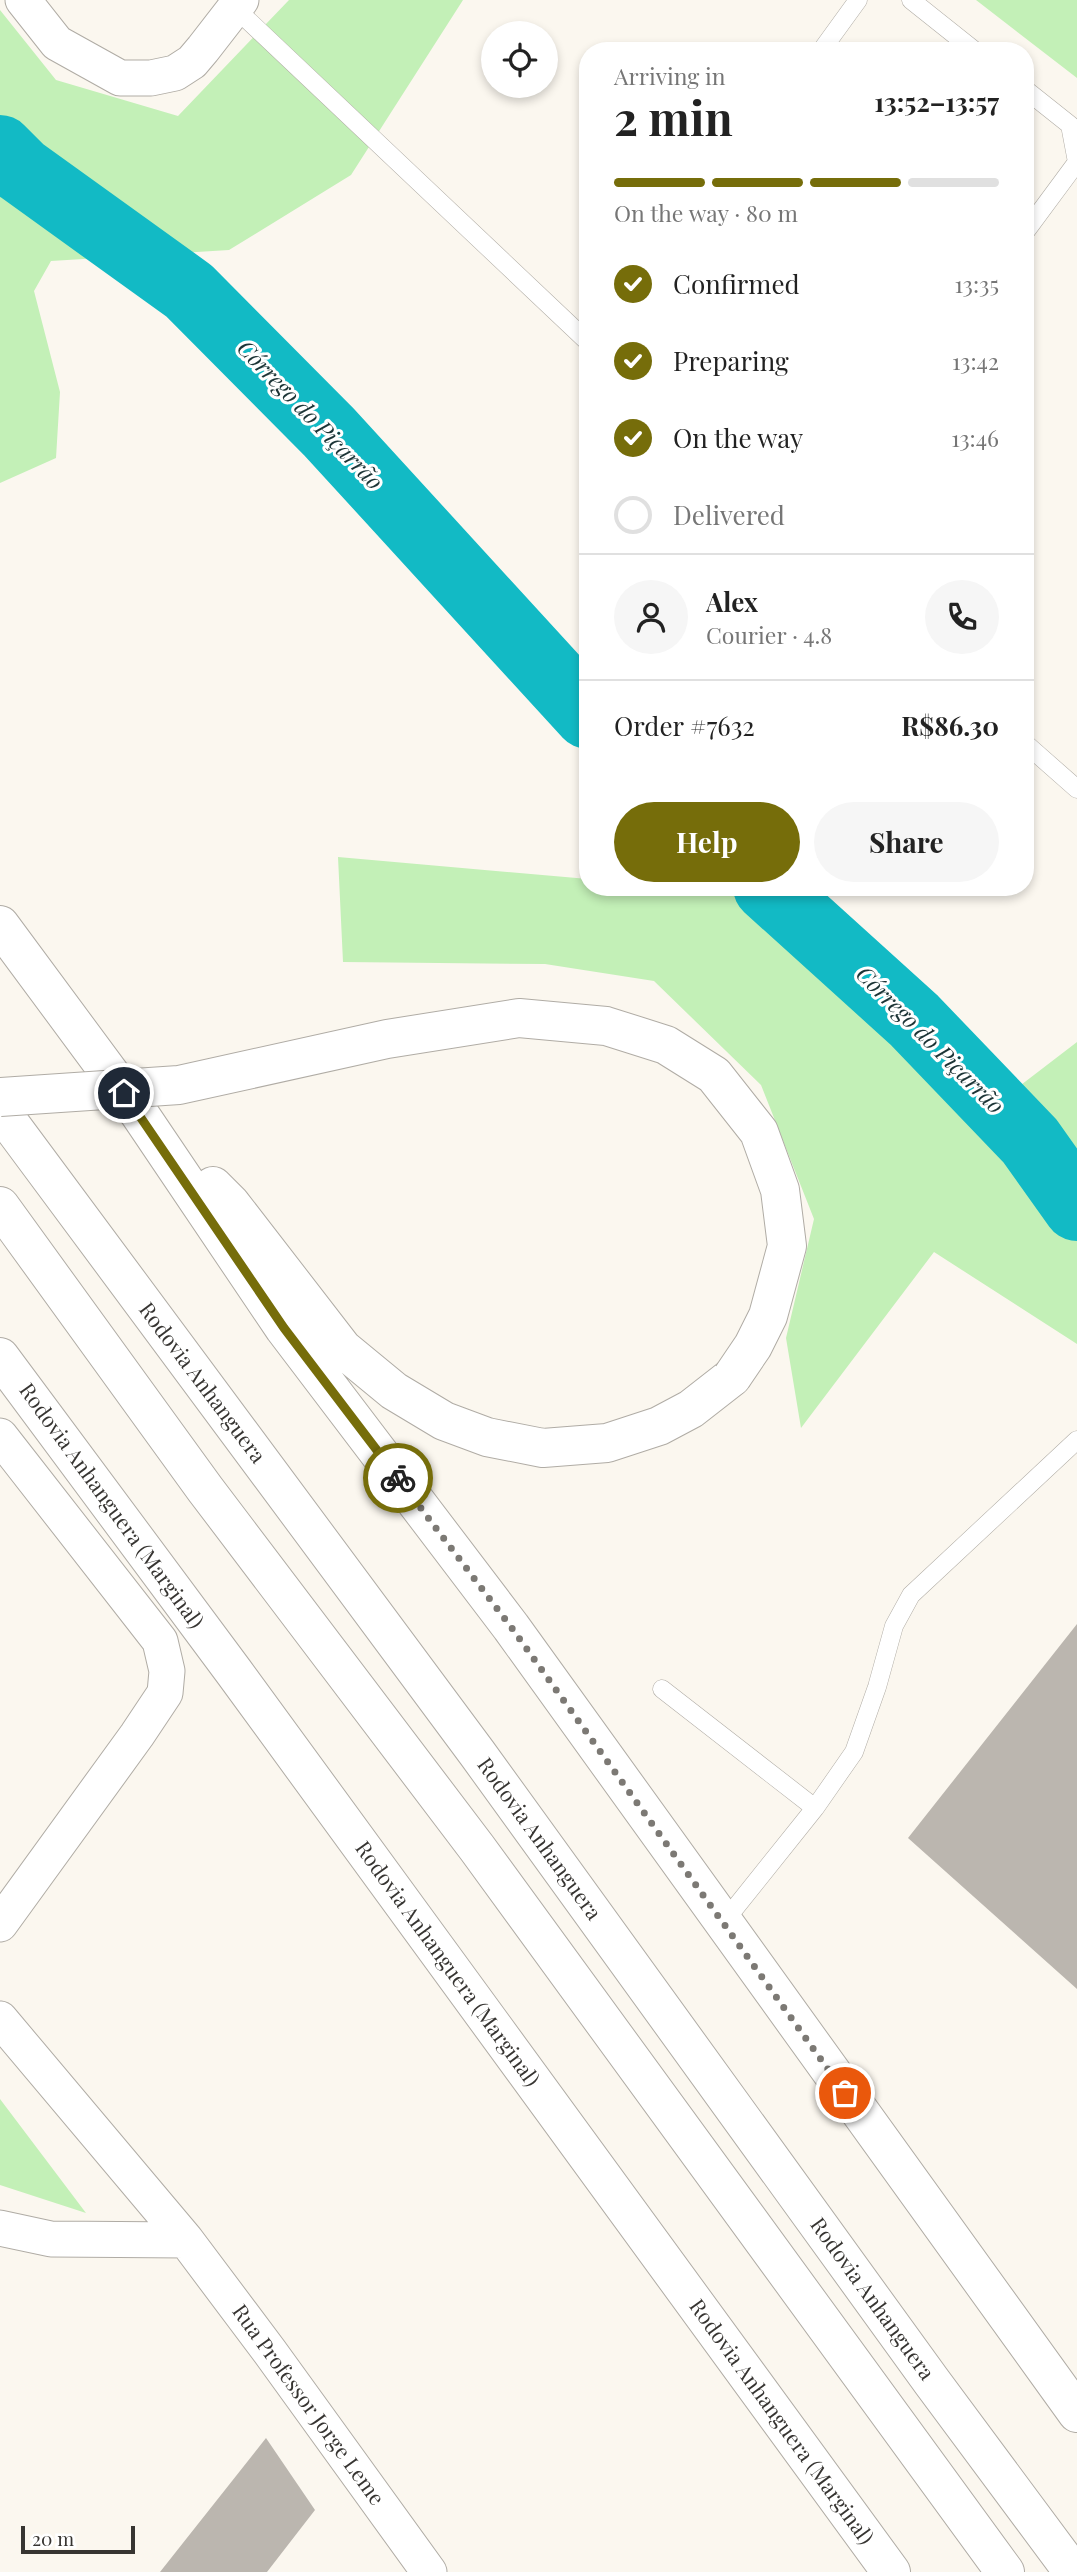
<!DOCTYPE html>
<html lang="en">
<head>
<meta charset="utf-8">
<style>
  :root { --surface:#fff; --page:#f6f6f6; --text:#222; --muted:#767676; --line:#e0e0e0; --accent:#766d0a }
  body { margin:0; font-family:"Playfair Display",serif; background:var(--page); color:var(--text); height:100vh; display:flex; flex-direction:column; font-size:26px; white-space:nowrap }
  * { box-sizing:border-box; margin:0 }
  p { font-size:23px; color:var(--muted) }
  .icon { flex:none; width:38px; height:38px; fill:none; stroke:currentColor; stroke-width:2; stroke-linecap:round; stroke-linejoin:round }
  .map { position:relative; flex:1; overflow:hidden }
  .panel { position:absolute; left:579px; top:42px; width:455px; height:854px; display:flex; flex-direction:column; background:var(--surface); border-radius:28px; box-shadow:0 4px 10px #0003 }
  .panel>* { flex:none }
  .tools { position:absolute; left:481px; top:21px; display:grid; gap:14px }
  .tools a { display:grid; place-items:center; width:77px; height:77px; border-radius:50%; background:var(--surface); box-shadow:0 4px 10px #0003; font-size:35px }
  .scale { position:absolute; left:21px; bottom:18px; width:114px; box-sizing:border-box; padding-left:7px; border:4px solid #373532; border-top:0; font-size:19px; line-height:24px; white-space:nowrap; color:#373532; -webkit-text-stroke:5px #fff; paint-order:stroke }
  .pin { position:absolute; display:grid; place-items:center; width:60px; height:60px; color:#fff; margin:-30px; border:4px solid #fff; border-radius:50%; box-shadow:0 2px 7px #0007 }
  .courier { position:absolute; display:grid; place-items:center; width:70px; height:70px; margin:-35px; border:5px solid #766d0a; border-radius:50%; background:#fff; color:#222; box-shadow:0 2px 9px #0007 }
  .head em { font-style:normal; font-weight:700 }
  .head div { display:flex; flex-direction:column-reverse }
  .head { display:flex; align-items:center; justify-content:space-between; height:119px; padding:0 35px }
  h1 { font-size:46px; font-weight:700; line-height:52px }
  .bar { display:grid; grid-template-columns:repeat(4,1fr); gap:10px 7px; align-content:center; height:84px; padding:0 35px }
  .bar i { height:9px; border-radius:5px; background:var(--line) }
  .bar .current { background:var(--accent) }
  .bar p { grid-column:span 4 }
  .line { display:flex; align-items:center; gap:18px; padding:0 35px; border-top:2px solid var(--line) }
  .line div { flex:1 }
  .round { display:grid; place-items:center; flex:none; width:74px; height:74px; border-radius:37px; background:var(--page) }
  ol { padding:0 35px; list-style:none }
  li { display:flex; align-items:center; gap:21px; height:77px }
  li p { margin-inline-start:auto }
  li .icon { padding:7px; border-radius:50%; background:var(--accent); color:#fff; stroke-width:4 }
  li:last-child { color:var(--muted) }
  li i { width:38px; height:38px; border:4px solid var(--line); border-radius:50% }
  .button { display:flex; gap:14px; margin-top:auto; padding:14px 35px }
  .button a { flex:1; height:80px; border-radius:42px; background:var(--accent); color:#fff; font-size:28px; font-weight:700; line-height:80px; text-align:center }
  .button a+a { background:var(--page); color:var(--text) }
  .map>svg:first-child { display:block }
  .green { fill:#c3f0b7 }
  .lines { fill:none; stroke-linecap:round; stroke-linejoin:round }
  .river { stroke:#12bac5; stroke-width:68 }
  .building { fill:#bbb6af }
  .service-casing { stroke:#b0aca5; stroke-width:19 }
  .minor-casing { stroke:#b0aca5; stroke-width:37 }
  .trunk-casing { stroke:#b0aca5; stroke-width:40 }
  .motorway-casing { stroke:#b0aca5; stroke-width:40 }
  .service { stroke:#fff; stroke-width:18 }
  .minor { stroke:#fff; stroke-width:35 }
  .trunk { stroke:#fff; stroke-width:38 }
  .motorway { stroke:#fff; stroke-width:38 }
  .trunk-bridge-casing { stroke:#b0aca5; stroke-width:40; stroke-linecap:butt }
  .trunk-bridge { stroke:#fff; stroke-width:38 }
  .done { stroke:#7c7974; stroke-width:7; stroke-dasharray:0 12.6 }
  .route { stroke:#766d0a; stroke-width:9 }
  .labels { text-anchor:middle; stroke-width:6; stroke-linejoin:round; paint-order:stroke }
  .street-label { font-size:21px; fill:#373532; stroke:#fff }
  .water-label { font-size:23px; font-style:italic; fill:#1c3436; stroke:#fff }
</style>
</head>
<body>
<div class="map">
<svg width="1077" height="2572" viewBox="0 0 1077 2572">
  <rect width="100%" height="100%" fill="#fbf7ef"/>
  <path class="green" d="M289,0H463L351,175L229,250L51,261L34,291L60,392L56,458L0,483V10L56,80L178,116Z
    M976,0H1077V78Z
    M338,857L588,879V887L679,889L734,887L974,1121L1077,1042V1344L934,1252L801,1428L786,1338L814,1219L761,1085L654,981L545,964L343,962Z
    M0,2099L86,2213L0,2185Z"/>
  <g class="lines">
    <path class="river" d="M0,149L21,170L189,291L329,432L588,715
      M767,887L914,1020L1030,1141L1077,1207"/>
  </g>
  <path class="building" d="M1077,1624V1989L908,1838Z
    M266,2438L315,2510L267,2572H160Z"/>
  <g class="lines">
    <g class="service-casing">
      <path id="service" d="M911,0L975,51
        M235,8L588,342
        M821,51L858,0
        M1026,90L1070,125L1077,162L1026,231
        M1026,744L1077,789
        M662,1689L815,1808L854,1752L877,1687L894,1626L911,1595L1077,1440
        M723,1923L815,1808"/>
    </g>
    <g class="minor-casing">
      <path id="minor" d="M23,0L57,43L120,78H151L175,73L192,62L203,49L241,0
        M0,1436L160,1641L167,1671L165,1693L137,1735L0,1924
        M0,2019L186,2240L270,2352L429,2572
        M0,2228L51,2239L186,2240"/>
    </g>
    <g class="trunk-casing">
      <path id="trunk" d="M0,925L139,1113L284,1328L511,1627L1077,2413
        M213,1186L231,1204L343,1349L394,1391L444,1421L487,1437L543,1448L607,1443L659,1426L691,1409L732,1377
        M0,1357L234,1672L891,2572"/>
    </g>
    <g class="motorway-casing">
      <path id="motorway" d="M0,1110L477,1753L932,2382L1073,2572
        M0,1206L205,1489L477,1848L1005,2572"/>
    </g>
    <use href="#service" class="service"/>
    <use href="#minor" class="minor"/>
    <use href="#trunk" class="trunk"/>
    <use href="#motorway" class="motorway"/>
    <g class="trunk-bridge-casing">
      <path id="trunk-bridge" d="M0,1097L179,1085L387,1039L519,1018L606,1026L666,1045L714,1075L759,1132L780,1190L787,1246L768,1316L753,1346L732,1377"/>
    </g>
    <use href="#trunk-bridge" class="trunk-bridge"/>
  </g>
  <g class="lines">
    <path class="done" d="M398,1478L511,1627L845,2093"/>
    <path class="route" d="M124,1093L284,1328L398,1478"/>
  </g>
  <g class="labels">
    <g class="street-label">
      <text transform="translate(202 1383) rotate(53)" y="7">Rodovia Anhanguera</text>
      <text transform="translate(111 1506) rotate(54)" y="7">Rodovia Anhanguera (Marginal)</text>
      <text transform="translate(539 1839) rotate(54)" y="7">Rodovia Anhanguera</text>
      <text transform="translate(447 1964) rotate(54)" y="7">Rodovia Anhanguera (Marginal)</text>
      <text transform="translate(872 2299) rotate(54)" y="7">Rodovia Anhanguera</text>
      <text transform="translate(308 2405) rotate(54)" y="7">Rua Professor Jorge Leme</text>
      <text transform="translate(781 2422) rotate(54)" y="7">Rodovia Anhanguera (Marginal)</text>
    </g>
    <g class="water-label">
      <text transform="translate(310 415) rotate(46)" y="8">Córrego do Piçarrão</text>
      <text transform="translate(930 1040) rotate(45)" y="8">Córrego do Piçarrão</text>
    </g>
  </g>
</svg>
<div class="tools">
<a><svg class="icon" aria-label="locate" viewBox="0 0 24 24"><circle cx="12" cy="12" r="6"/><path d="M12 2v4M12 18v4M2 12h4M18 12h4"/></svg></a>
</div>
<div class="scale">20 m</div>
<div class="pin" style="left:845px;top:2093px;background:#ea580c"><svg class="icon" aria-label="bag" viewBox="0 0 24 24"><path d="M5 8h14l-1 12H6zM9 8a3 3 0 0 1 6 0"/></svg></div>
<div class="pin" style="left:124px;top:1093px;background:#1f2937"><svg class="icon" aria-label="home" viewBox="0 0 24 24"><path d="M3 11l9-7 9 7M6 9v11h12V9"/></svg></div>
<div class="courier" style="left:398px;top:1478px"><svg class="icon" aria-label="bike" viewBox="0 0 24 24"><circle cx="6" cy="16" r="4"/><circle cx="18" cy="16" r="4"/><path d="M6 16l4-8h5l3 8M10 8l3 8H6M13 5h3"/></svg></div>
<section class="panel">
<div class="head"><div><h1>2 min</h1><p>Arriving in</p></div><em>13:52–13:57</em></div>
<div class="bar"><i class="current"></i><i class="current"></i><i class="current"></i><i></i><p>On the way · 80 m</p></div>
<ol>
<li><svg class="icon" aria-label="check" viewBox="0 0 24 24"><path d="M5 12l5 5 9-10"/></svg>Confirmed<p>13:35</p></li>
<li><svg class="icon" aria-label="check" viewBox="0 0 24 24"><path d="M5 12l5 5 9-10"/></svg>Preparing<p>13:42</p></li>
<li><svg class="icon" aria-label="check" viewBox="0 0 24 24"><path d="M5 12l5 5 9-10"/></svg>On the way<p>13:46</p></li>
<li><i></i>Delivered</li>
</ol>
<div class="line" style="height:126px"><a class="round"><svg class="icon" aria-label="person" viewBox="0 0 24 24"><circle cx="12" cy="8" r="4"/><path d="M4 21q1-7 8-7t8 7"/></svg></a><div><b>Alex</b><p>Courier · 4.8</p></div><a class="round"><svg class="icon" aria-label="phone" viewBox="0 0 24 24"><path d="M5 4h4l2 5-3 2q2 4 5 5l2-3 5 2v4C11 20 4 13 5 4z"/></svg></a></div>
<div class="line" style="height:91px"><div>Order #7632</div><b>R$86.30</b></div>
<div class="button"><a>Help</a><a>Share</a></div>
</section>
</div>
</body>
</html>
